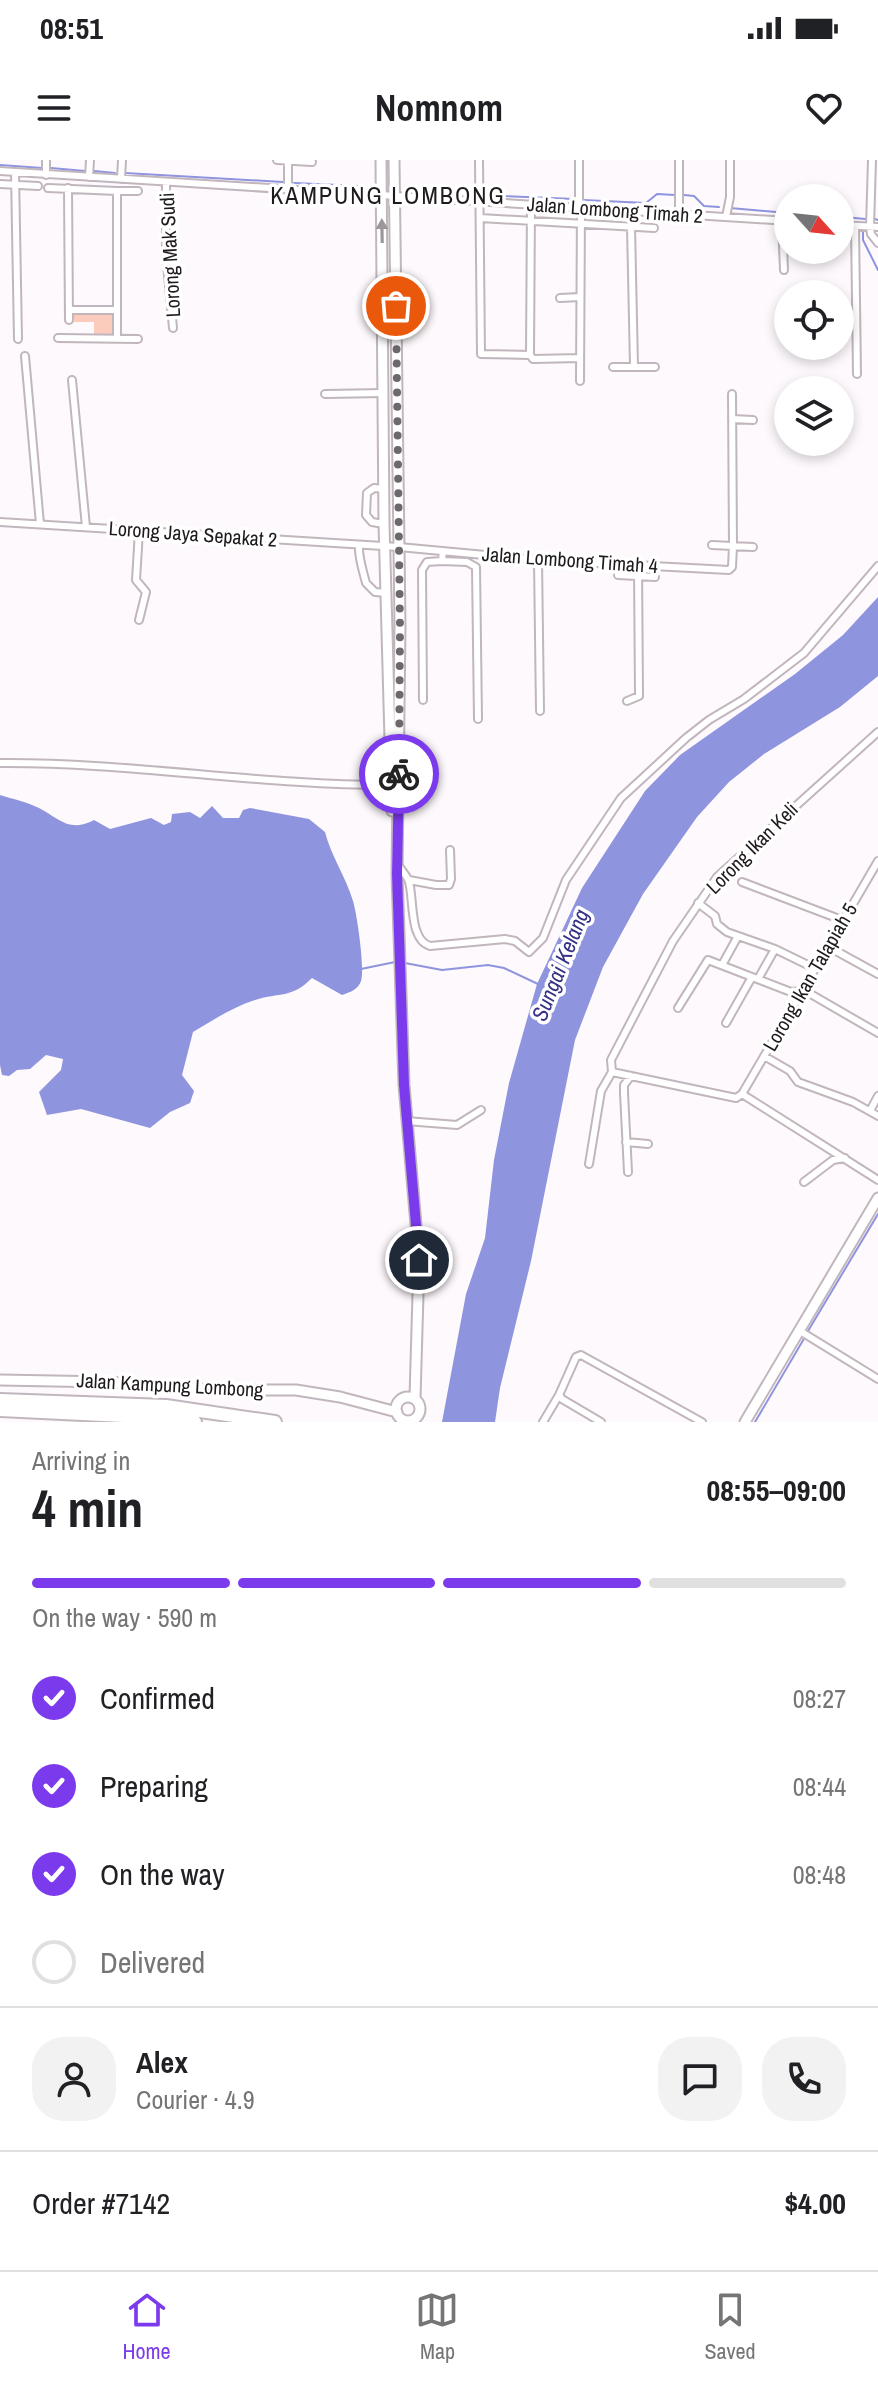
<!DOCTYPE html>
<html lang="en">
<head>
<meta charset="utf-8">
<style>
  :root { --surface:#fff; --page:#f2f2f2; --text:#202124; --muted:#757577; --line:#e0e0e0; --accent:#7c3aed }
  body { margin:0; font-family:"Archivo Narrow",sans-serif; background:var(--page); color:var(--text); height:100vh; display:flex; flex-direction:column; font-size:30px; white-space:nowrap }
  * { box-sizing:border-box; margin:0 }
  p { font-size:26px; color:var(--muted) }
  .icon { flex:none; width:44px; height:44px; fill:none; stroke:currentColor; stroke-width:2; stroke-linecap:round; stroke-linejoin:round }
  .map { position:relative; height:1262px; overflow:hidden }
  .details { display:flex; flex-direction:column; background:var(--surface); flex:1 }
  .details>* { flex:none }
  .needle { width:52px; rotate:117deg }
  .tools { position:absolute; left:774px; top:24px; display:grid; gap:16px }
  .tools a { display:grid; place-items:center; width:80px; height:80px; border-radius:50%; background:var(--surface); box-shadow:0 4px 12px #0003; font-size:40px }
  .pin { position:absolute; display:grid; place-items:center; width:68px; height:68px; color:#fff; margin:-34px; border:4px solid #fff; border-radius:50%; box-shadow:0 2px 8px #0007 }
  .courier { position:absolute; display:grid; place-items:center; width:80px; height:80px; margin:-40px; border:6px solid #7c3aed; border-radius:50%; background:#fff; color:#222; box-shadow:0 2px 10px #0007 }
  .summary em { font-style:normal; font-weight:700 }
  .summary div { display:flex; flex-direction:column-reverse }
  .summary { display:flex; align-items:center; justify-content:space-between; height:136px; padding:0 32px }
  h1 { font-size:52px; font-weight:700; line-height:60px }
  .bar { display:grid; grid-template-columns:repeat(4,1fr); gap:12px 8px; align-content:center; height:96px; padding:0 32px }
  .bar i { height:10px; border-radius:6px; background:var(--line) }
  .bar .active { background:var(--accent) }
  .bar p { grid-column:span 4 }
  .line { display:flex; align-items:center; gap:20px; padding:0 32px; border-top:2px solid var(--line) }
  .line div { flex:1 }
  .round { display:grid; place-items:center; flex:none; width:84px; height:84px; border-radius:32px; background:var(--page) }
  ol { padding:0 32px; list-style:none }
  li { display:flex; align-items:center; gap:24px; height:88px }
  li p { margin-inline-start:auto }
  li .icon { padding:8px; border-radius:50%; background:var(--accent); color:#fff; stroke-width:4 }
  li:last-child { color:var(--muted) }
  li i { width:44px; height:44px; border:4px solid var(--line); border-radius:50% }
  .status { display:flex; justify-content:space-between; align-items:center; height:56px; padding:0 40px; background:var(--surface); direction:ltr }
  .status svg { height:22px; fill:currentColor }
  header { display:flex; justify-content:space-between; align-items:center; height:104px; padding:0 32px; background:var(--surface); font-size:36px; font-weight:700 }
  .tab-bar { display:flex; justify-content:space-around; align-items:center; height:112px; border-top:2px solid var(--line); background:var(--surface); font-size:22px; color:var(--muted) }
  .tab-bar a { display:grid; justify-items:center; gap:4px }
  .tab-bar .active { color:var(--accent) }
  .map>svg:first-child { display:block }
  .green { fill:#fbccbc }
  .water { fill:#8e94de }
  .lines { fill:none; stroke-linecap:round; stroke-linejoin:round }
  .stream { stroke:#8e94de; stroke-width:2 }
  .street-casing { stroke:#c1b6bd; stroke-width:10 }
  .secondary-casing { stroke:#c1b6bd; stroke-width:13 }
  .highway-casing { stroke:#c1b6bd; stroke-width:16 }
  .street { stroke:#fff; stroke-width:6 }
  .secondary { stroke:#fff; stroke-width:9 }
  .highway { stroke:#fff; stroke-width:12 }
  .oneway { fill:#9a9899 }
  .done { stroke:#6c686b; stroke-width:8; stroke-dasharray:0 14.4 }
  .route { stroke:#7c3aed; stroke-width:10 }
  .labels { text-anchor:middle; stroke-width:7; stroke-linejoin:round; paint-order:stroke }
  .street-label { font-size:20px; fill:#1e1a1d; stroke:#fff }
  .water-label { font-size:22px; font-style:italic; fill:#353187; stroke:#fff }
  .quarter-label { font-size:24px; letter-spacing:2px; fill:#1e1a1d; stroke:#fff }
</style>
</head>
<body>
<div class="status"><b>08:51</b><svg viewBox="0 0 49 12"><path d="M0 12V9h3v3zM5 12V6h3v6zM10 12V3h3v9zM15 12V0h3v12zM26 1h20v11H26zM47 4h2v5h-2z"/></svg></div>
<header><svg class="icon" aria-label="menu" viewBox="0 0 24 24"><path d="M4 6h16M4 12h16M4 18h16"/></svg>Nomnom<svg class="icon" aria-label="heart" viewBox="0 0 24 24"><path d="M12 20l-8-8c-3-5 5-10 8-4 3-6 11-1 8 4z"/></svg></header>
<div class="map">
<svg width="878" height="1262" viewBox="0 0 878 1262">
  <rect width="100%" height="100%" fill="#fef9fc"/>
  <path class="green" d="M74,153H113V176H94V162H74Z"/>
  <path class="water" d="M878,437V516L840,547L764,594L729,622L697,657L643,734L603,807L575,880L531,1101L500,1228L495,1262H442L466,1134L485,1078L494,1000L509,923L537,824L582,728L645,631L680,595L795,514L843,475Z
    M0,635C13,639 27,642 39,648C60,659 69,673 94,660L110,669L151,658L164,665L171,662L172,654L190,652L200,658L212,646L223,658H239L243,650L250,648L309,659L325,672C331,696 346,717 353,741C357,754 365,809 361,821C358,830 350,832 342,835L312,818C291,839 280,832 255,840C233,847 213,860 193,872L182,915L194,931L190,943L170,952L150,968L81,949L47,955L39,932L61,910L63,899L46,895L30,909L17,910L9,916L2,915L0,905Z"/>
  <g class="lines">
    <path class="stream" d="M0,5L42,8
      M51,8L85,11
      M94,11L115,13
      M125,13L283,22
      M294,23L360,26
      M407,30L436,32
      M483,31L499,32L504,36L574,39
      M448,33L455,29L475,31
      M684,35L694,36L704,46L719,47
      M583,40L646,43L657,34L675,35
      M730,48L788,53
      M845,57L865,59
      M875,59L878,60
      M863,72V80L878,110
      M405,803L442,810L488,805L504,808L538,824
      M361,809L395,802
      M808,1171L878,1054
      M755,1262L805,1177"/>
    <g class="street-casing">
      <path id="street" d="M277,0L312,2
        M479,0L481,194L530,195
        M579,0V48
        M679,0V54
        M872,0L870,67L871,74L878,83
        M0,11L788,61
        M15,13L18,179
        M46,15V0
        M89,17L90,0
        M121,19L122,0
        M166,22V94L173,168
        M0,24L38,26
        M48,28L117,31V178
        M68,28L69,160
        M288,29V0
        M117,31H138
        M726,57L730,37V0
        M480,58L654,68
        M782,61L784,110
        M840,65L878,67
        M631,66L634,207
        M855,66L857,214
        M560,138L580,137
        M69,150H117
        M58,178L138,179
        M530,195L531,44
        M530,195L533,199L580,198
        M25,196L40,364
        M613,207H655
        M72,220L86,367
        M580,221L581,48
        M325,234L384,233
        M732,259L753,260
        M0,362L399,387L538,400L729,410L732,407L733,386L732,234
        M384,364L372,362L366,355L367,333L374,328L385,329
        M139,371L136,420L146,432L139,460
        M359,385C358,397 363,411 366,423L375,432L386,433
        M712,385L753,387
        M538,400L540,551
        M442,401L467,402L476,407L478,559
        M618,415L655,417
        M423,540L422,410L427,402L442,401L443,391
        M627,541L639,536L638,405
        M0,603C132,602 263,626 395,625
        M399,706C402,711 408,717 409,722C414,739 409,780 430,786L505,779L515,781L529,792L543,778L566,720L621,638L686,578L709,560L744,539L804,493L878,406
        M409,720L436,725H449L451,719L450,690
        M742,722L842,760
        M698,743L715,756L717,764L727,772L775,789L814,808
        M827,786L878,814
        M722,805L738,776
        M758,819L775,789
        M802,829L878,873
        M678,848L708,800L791,832L800,831
        M726,863L752,817
        M764,896L790,911L798,922L853,942L878,956
        M612,912L611,900L673,781L717,717L878,572
        M612,912L736,938L742,934L878,1020
        M742,934L878,701
        M870,951L878,936
        M406,961L457,965L481,950
        M626,982L648,984
        M589,1004L601,931L612,912
        M628,1012L624,933V925L631,916
        M804,1022L833,1000L845,998
        M800,1171L878,1219
        M543,1262L559,1235
        M601,1262L562,1239L559,1235L576,1197L581,1195L702,1262"/>
    </g>
    <g class="secondary-casing">
      <path id="secondary" d="M381,0L384,364L392,651
        M394,0L400,466L397,714L404,925L419,1100L415,1238
        M0,1220L108,1222L213,1230H296L340,1237L397,1252
        M396 1249a12 12 0 1 1 24 0a12 12 0 1 1-24 0Z
        M745,1262L878,1038"/>
    </g>
    <g class="highway-casing">
      <path id="highway" d="M0,1240L166,1246L275,1262
        M0,1250L165,1258L195,1262"/>
    </g>
    <use href="#street" class="street"/>
    <use href="#secondary" class="secondary"/>
    <use href="#highway" class="highway"/>
  </g>
  <defs><path id="oneway-solid" d="M-6-.8H1V-3.2L6.5 0L1 3.2V.8H-6Z" transform="scale(2)"/></defs>
  <use class="oneway" href="#oneway-solid" transform="translate(382 71) rotate(-91)"/>
  <g class="lines">
    <path class="done" d="M396,146L400,466L399,614"/>
    <path class="route" d="M399,614L397,714L404,925L419,1100"/>
  </g>
  <g class="labels">
    <g class="street-label">
      <text transform="translate(615 50) rotate(4)" y="7">Jalan Lombong Timah 2</text>
      <text transform="translate(170 95) rotate(-93)" y="7">Lorong Mak Sudi</text>
      <text transform="translate(193 374) rotate(4)" y="7">Lorong Jaya Sepakat 2</text>
      <text transform="translate(570 400) rotate(4)" y="7">Jalan Lombong Timah 4</text>
      <text transform="translate(752 688) rotate(-45)" y="7">Lorong Ikan Keli</text>
      <text transform="translate(810 817) rotate(-60)" y="7">Lorong Ikan Talapiah 5</text>
      <text transform="translate(170 1225) rotate(3)" y="7">Jalan Kampung Lombong</text>
    </g>
    <g class="water-label">
      <text transform="translate(560 805) rotate(-68)" y="8">Sungai Kelang</text>
    </g>
    <g class="quarter-label">
      <text x="388" y="44">KAMPUNG LOMBONG</text>
    </g>
  </g>
</svg>
<div class="tools">
<a><svg class="needle" viewBox="-14 -14 28 28"><path d="M0-13l5 13h-10z" fill="#e53935"/><path d="M0 13l5-13h-10z" fill="#757577"/></svg></a>
<a><svg class="icon" aria-label="locate" viewBox="0 0 24 24"><circle cx="12" cy="12" r="6"/><path d="M12 2v4M12 18v4M2 12h4M18 12h4"/></svg></a>
<a><svg class="icon" aria-label="layers" viewBox="0 0 24 24"><path d="M12 4l9 5-9 5-9-5zM3 14l9 5 9-5"/></svg></a>
</div>
<div class="pin" style="left:396px;top:146px;background:#ea580c"><svg class="icon" aria-label="bag" viewBox="0 0 24 24"><path d="M5 8h14l-1 12H6zM9 8a3 3 0 0 1 6 0"/></svg></div>
<div class="pin" style="left:419px;top:1100px;background:#1f2937"><svg class="icon" aria-label="home" viewBox="0 0 24 24"><path d="M3 11l9-7 9 7M6 9v11h12V9"/></svg></div>
<div class="courier" style="left:399px;top:614px"><svg class="icon" aria-label="bike" viewBox="0 0 24 24"><circle cx="6" cy="16" r="4"/><circle cx="18" cy="16" r="4"/><path d="M6 16l4-8h5l3 8M10 8l3 8H6M13 5h3"/></svg></div>
</div>
<section class="details">
<div class="summary"><div><h1>4 min</h1><p>Arriving in</p></div><em>08:55–09:00</em></div>
<div class="bar"><i class="active"></i><i class="active"></i><i class="active"></i><i></i><p>On the way · 590 m</p></div>
<ol>
<li><svg class="icon" aria-label="check" viewBox="0 0 24 24"><path d="M5 12l5 5 9-10"/></svg>Confirmed<p>08:27</p></li>
<li><svg class="icon" aria-label="check" viewBox="0 0 24 24"><path d="M5 12l5 5 9-10"/></svg>Preparing<p>08:44</p></li>
<li><svg class="icon" aria-label="check" viewBox="0 0 24 24"><path d="M5 12l5 5 9-10"/></svg>On the way<p>08:48</p></li>
<li><i></i>Delivered</li>
</ol>
<div class="line" style="height:144px"><a class="round"><svg class="icon" aria-label="person" viewBox="0 0 24 24"><circle cx="12" cy="8" r="4"/><path d="M4 21q1-7 8-7t8 7"/></svg></a><div><b>Alex</b><p>Courier · 4.9</p></div><a class="round"><svg class="icon" aria-label="chat" viewBox="0 0 24 24"><path d="M4 5h16v11H9l-5 4z"/></svg></a><a class="round"><svg class="icon" aria-label="phone" viewBox="0 0 24 24"><path d="M5 4h4l2 5-3 2q2 4 5 5l2-3 5 2v4C11 20 4 13 5 4z"/></svg></a></div>
<div class="line" style="height:104px"><div>Order #7142</div><b>$4.00</b></div>
</section>
<nav class="tab-bar">
<a class="active"><svg class="icon" aria-label="home" viewBox="0 0 24 24"><path d="M3 11l9-7 9 7M6 9v11h12V9"/></svg>Home</a>
<a><svg class="icon" aria-label="map" viewBox="0 0 24 24"><path d="M3 6l6-2 6 2 6-2v14l-6 2-6-2-6 2zM9 4v14M15 6v14"/></svg>Map</a>
<a><svg class="icon" aria-label="saved" viewBox="0 0 24 24"><path d="M7 4h10v16l-5-4-5 4z"/></svg>Saved</a>
</nav>
</body>
</html>
